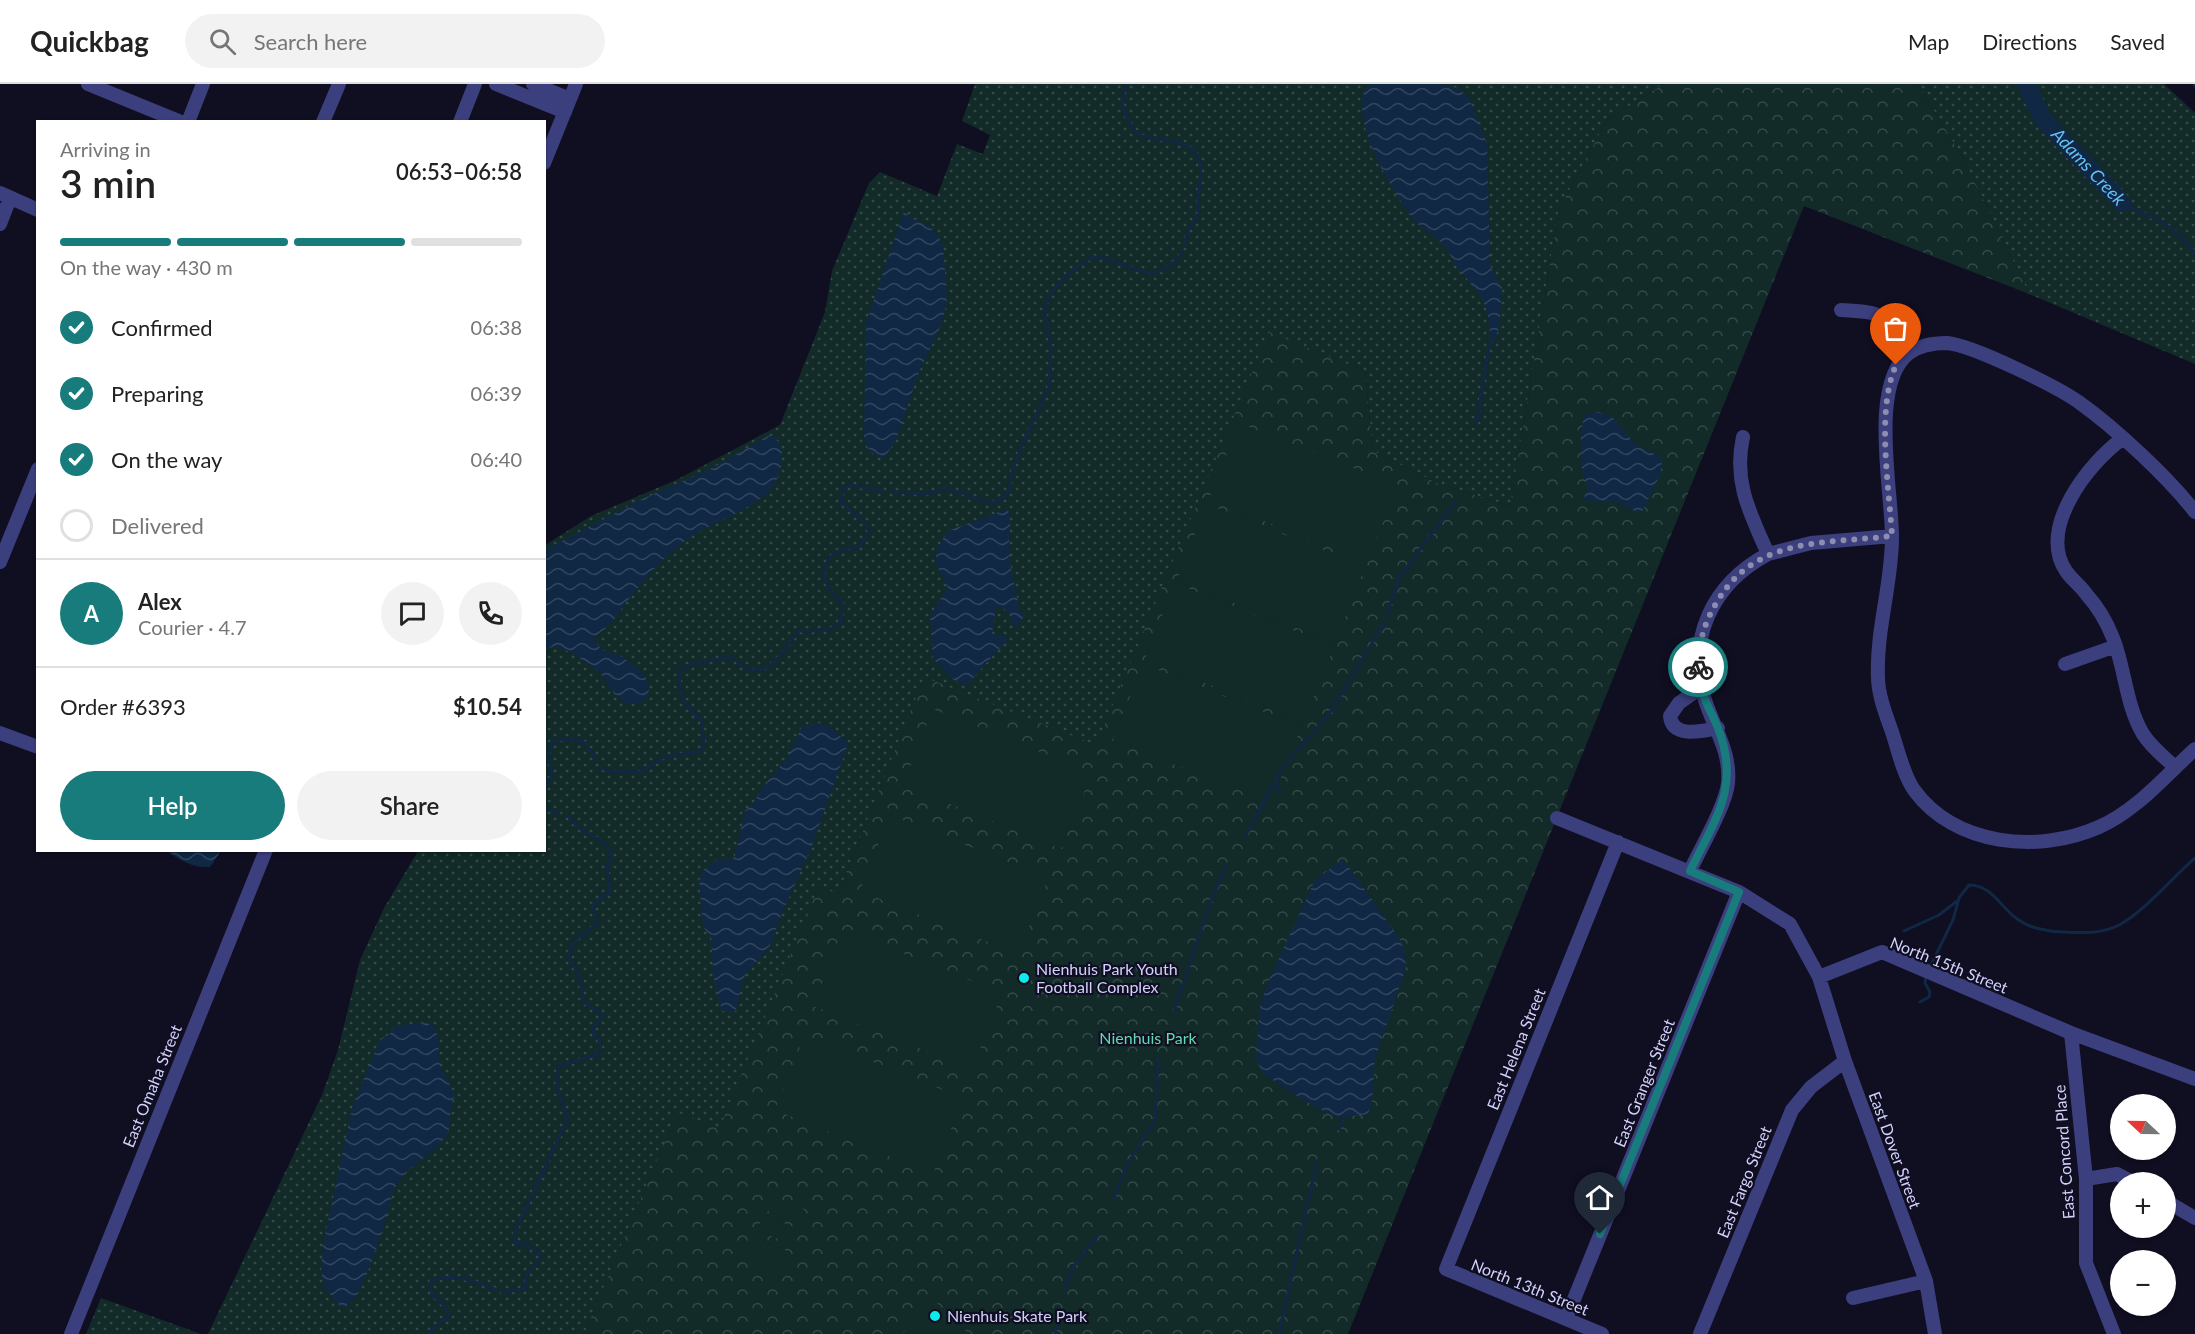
<!DOCTYPE html>
<html lang="en">
<head>
<meta charset="utf-8">
<style>
  :root { --surface:#fff; --page:#f2f2f2; --text:#222; --muted:#767676; --line:#e0e0e0; --accent:#187c7d }
  body { margin:0; font-family:Lato,sans-serif; background:var(--page); color:var(--text); height:100vh; display:flex; flex-direction:column; font-size:22px; white-space:nowrap }
  * { box-sizing:border-box; margin:0 }
  p { font-size:20px; color:var(--muted) }
  .icon { flex:none; width:33px; height:33px; fill:none; stroke:currentColor; stroke-width:2; stroke-linecap:round; stroke-linejoin:round }
  .map { position:relative; flex:1; overflow:hidden }
  .panel { position:absolute; left:36px; top:36px; width:510px; height:732px; display:flex; flex-direction:column; background:var(--surface); border-radius:0px; box-shadow:0 2px 4px #0004 }
  .panel>* { flex:none }
  .needle { width:39px; rotate:292deg }
  .buttons { position:absolute; left:2110px; top:1010px; display:grid; gap:12px }
  .buttons a { display:grid; place-items:center; width:66px; height:66px; border-radius:50%; background:var(--surface); box-shadow:0 2px 4px #0004; font-size:30px }
  .pin { position:absolute; display:grid; place-items:center; width:51px; height:51px; color:#fff; margin:-62px -26px; border-radius:50% 50% 50% 0; rotate:-45deg; box-shadow:0 0 6px #0007 }
  .pin .icon { rotate:45deg }
  .courier { position:absolute; display:grid; place-items:center; width:60px; height:60px; margin:-30px; border:4px solid #187c7d; border-radius:50%; background:#fff; color:#222; box-shadow:0 2px 8px #0007 }
  .summary em { font-style:normal; font-weight:600 }
  .summary div { display:flex; flex-direction:column-reverse }
  .summary { display:flex; align-items:center; justify-content:space-between; height:102px; padding:0 24px }
  h1 { font-size:39px; font-weight:600; line-height:45px }
  .bar { display:grid; grid-template-columns:repeat(4,1fr); gap:9px 6px; align-content:center; height:72px; padding:0 24px }
  .bar i { height:8px; border-radius:4px; background:var(--line) }
  .bar .active { background:var(--accent) }
  .bar p { grid-column:span 4 }
  .line { display:flex; align-items:center; gap:15px; padding:0 24px; border-top:2px solid var(--line) }
  .line div { flex:1 }
  .round { display:grid; place-items:center; flex:none; width:63px; height:63px; border-radius:32px; background:var(--page) }
  ol { padding:0 24px; list-style:none }
  li { display:flex; align-items:center; gap:18px; height:66px }
  li p { margin-inline-start:auto }
  li .icon { padding:6px; border-radius:50%; background:var(--accent); color:#fff; stroke-width:4 }
  li:last-child { color:var(--muted) }
  li i { width:33px; height:33px; border:3px solid var(--line); border-radius:50% }
  .button { display:flex; gap:12px; margin-top:auto; padding:12px 24px }
  .button a { flex:1; height:69px; border-radius:36px; background:var(--accent); color:#fff; font-size:24px; font-weight:600; line-height:69px; text-align:center }
  .button a+a { background:var(--page); color:var(--text) }
  header { display:flex; align-items:center; gap:36px; box-sizing:border-box; height:84px; padding:0 30px; background:var(--surface); border-bottom:2px solid var(--line) }
  header strong { font-size:28px }
  nav { display:flex; gap:33px; margin-inline-start:auto; font-size:21px }
  .search { width:420px; height:54px; background:var(--page); display:flex; align-items:center; gap:15px; box-sizing:border-box; padding:0 21px; border-radius:33px; color:var(--muted); font-size:22px }
  .map>svg:first-child { display:block }
  .grass { fill:url(#grass-dots) }
  .park { fill:url(#park-crowns) }
  .pitch { fill:#122b28 }
  .water { fill:url(#water-waves) }
  .lines { fill:none; stroke-linecap:round; stroke-linejoin:round }
  .stream { stroke:#102844; stroke-width:3 }
  .river { stroke:#102844; stroke-width:18 }
  .minor { stroke:#3c3f7e; stroke-width:14 }
  .done { stroke:#8e8db0; stroke-width:6; stroke-dasharray:0 10.8 }
  .route { stroke:#187c7d; stroke-width:8 }
  .poi-dot { fill:#0ceaed; stroke:#100e21; stroke-width:2 }
  .labels { text-anchor:middle; stroke-width:4.5; stroke-linejoin:round; paint-order:stroke }
  .street-label { font-size:16px; fill:#d2d1fd; stroke:#100e21 }
  .poi-label { font-size:16px; fill:#d2d1fd; stroke:#100e21; text-anchor:start }
  .park-label { font-size:16px; fill:#61d9b1; stroke:#100e21 }
  .water-label { font-size:18px; font-style:italic; fill:#64c0f7; stroke:#100e21 }
</style>
</head>
<body>
<header>
<strong>Quickbag</strong>
<div class="search"><svg class="icon" aria-label="search" viewBox="0 0 24 24"><circle cx="10" cy="10" r="6"/><path d="M15 15l6 6"/></svg>Search here</div>
<nav><a>Map</a><a>Directions</a><a>Saved</a></nav>
</header>
<div class="map">
<svg width="2195" height="1250" viewBox="0 0 2195 1250">
  <defs>
    <pattern id="grass-dots" width="8" height="8" patternUnits="userSpaceOnUse" patternTransform="scale(1.5)"><rect width="8" height="8" fill="#122b28"/><path d="M2 2h.1M6 6h.1" fill="none" stroke="#344948" stroke-width="1.8" stroke-linecap="round"/></pattern>
    <pattern id="park-crowns" width="20" height="18" patternUnits="userSpaceOnUse" patternTransform="scale(1.5)"><rect width="20" height="18" fill="#122b28"/><path d="M2 6a3 3 0 1 1 6 0M12 15a3 3 0 1 1 6 0" fill="none" stroke="#344948"/></pattern>
    <pattern id="water-waves" width="16" height="10" patternUnits="userSpaceOnUse" patternTransform="scale(1.5)"><rect width="16" height="10" fill="#102844"/><path d="M0 5q4-4 8 0t8 0" fill="none" stroke="#324660"/></pattern>
  </defs>
  <rect width="100%" height="100%" fill="#100e21"/>
  <path class="grass" d="M975,0H1664L1607,36L1559,125L1510,422L1437,399L1373,367L1365,287L1269,249L1096,662L924,594L838,810L819,803L719,1046L677,1029L584,1250H208L322,1011L338,966L360,876L384,824L418,767L544,766L545,461L591,432L676,396L780,341L825,228L832,187L869,99L880,88L937,112L957,60L983,70L990,51L962,37Z
    M1918,0H2164L2195,29V280L2029,210L1964,76Z
    M101,1214L201,1250H86Z"/>
  <path class="park" d="M1664,0H1918L1964,76L2029,210L1804,122L1348,1250H584L677,1028L719,1045L819,802L838,810L924,593L1096,661L1269,248L1365,287L1373,367L1437,399L1510,422L1559,125L1607,36Z"/>
  <path class="pitch" d="M1239,339L1398,402L1367,478L1209,415Z
    M1207,420L1365,483L1335,559L1177,496Z
    M1175,499L1334,563L1303,638L1145,575Z
    M1143,580L1301,643L1271,719L1113,656Z
    M933,625L1092,689L1061,765L903,701Z
    M890,731L1048,794L1018,870L860,807Z
    M843,846L1002,909L972,985L813,922Z
    M805,951L963,1014L933,1090L775,1026Z
    M772,1111L804,1125L798,1140L765,1126Z
    M763,1131L796,1144L789,1160L757,1146Z
    M753,1152L787,1167L778,1188L744,1173Z
    M932,1218L937,1219L969,1250H902Z"/>
  <path class="water" d="M1369,0H1437L1458,4L1469,14L1487,60L1490,181L1502,204L1499,244L1494,258L1489,261C1492,224 1483,213 1460,187C1454,180 1451,171 1446,164C1436,151 1418,144 1409,130C1390,101 1345,31 1369,0Z
    M904,127C918,143 931,134 943,162L947,214L945,227L939,246L919,288L896,356L885,373C872,373 868,366 864,354L866,239Z
    M1596,328L1612,333L1635,360L1662,374L1661,389L1642,428C1632,429 1626,420 1616,418C1603,415 1595,422 1583,415L1588,405C1579,384 1578,352 1585,331Z
    M770,351C790,360 782,393 769,407C749,427 718,436 694,451C664,469 633,508 613,537C608,545 598,547 594,556L602,566L619,571L635,582L646,594L649,606L647,614L640,619H627L615,611L601,589L574,570L556,562L545,565V466L640,416L712,384Z
    M1007,425C1013,433 1009,447 1009,457C1009,480 1015,504 1020,527L1026,530L1015,544L1010,537L1012,532L1002,523H996L992,549L997,552H1006L1007,556L967,601L955,597L933,575L930,532L948,503C933,478 931,473 948,447Z
    M819,639L832,644L848,659L846,666L811,764L777,841C771,870 759,871 745,892C739,903 740,916 735,928L722,927L713,891L711,852L703,843L699,797L703,786L718,775L731,776L735,772L745,727L752,721L765,700L788,673L801,644Z
    M167,767H221L210,783C193,784 181,777 167,767Z
    M1343,775L1400,855L1405,869L1406,884L1375,975L1372,1017L1368,1030L1338,1034L1303,1016L1262,989L1256,974L1260,921L1268,898L1315,796Z
    M424,938L434,942L438,953L440,982L455,1011C447,1027 454,1043 444,1055C427,1076 400,1084 392,1112C386,1134 364,1219 342,1224L324,1203L321,1185L323,1161L352,1024L380,955L390,950L393,943Z"/>
  <g class="lines">
    <path class="stream" d="M1128,0C1116,17 1126,35 1137,50C1154,58 1174,53 1191,64C1211,77 1193,112 1199,130L1189,144L1184,160
      M2194,0L2195,2
      M2122,119C2155,136 2172,138 2195,169
      M1477,338L1489,261
      M893,408L926,410L942,405L960,408L987,419L1000,417L1008,409L1014,380L1049,303L1051,264L1045,227L1047,215L1066,191L1092,173C1125,172 1152,211 1182,169
      M1387,530L1399,494L1456,417
      M601,684L610,687L641,688L664,673L698,668L704,662L702,637C685,624 676,608 681,585L691,580L731,573C735,575 738,579 742,582C771,598 784,563 799,547C821,546 847,552 842,518C826,505 815,485 835,469C841,464 852,464 859,463L869,449L867,441L841,418L843,406L850,401L884,407
      M1276,698L1280,708
      M544,707L552,691L548,666L552,658L564,655L584,658L596,675
      M544,725L559,729
      M1246,751L1281,686L1332,626L1384,539
      M1904,847L1939,831L1957,817
      M1930,883L1953,836L1959,814L1969,801C1991,801 2000,822 2016,834C2028,844 2049,848 2064,848C2082,849 2102,850 2119,841C2145,827 2172,794 2195,774
      M1920,918L1929,913L1930,908L1925,899L1926,892
      M1174,927L1210,819L1226,783
      M1339,1045L1345,1033
      M1113,1116L1128,1079L1155,1036L1158,975
      M1065,1205L1073,1183L1098,1151
      M502,1209L526,1204V1192L541,1173L538,1168L520,1158L516,1161L514,1150L568,1034C562,1019 552,998 559,982L596,971L601,965L599,956L593,948L594,942L603,930L583,918L579,890L570,877L569,868L577,855L598,839L592,821L610,808L607,782L612,770C604,751 578,750 569,732
      M427,1250L449,1231C446,1216 427,1216 431,1197C452,1188 478,1198 497,1206
      M1055,1250L1060,1225
      M1279,1250L1317,1077"/>
    <path class="river" id="s1" d="M2026,0L2043,35L2122,119"/>
    <path class="minor" d="M88,0L181,38
      M496,0L565,28
      M533,0L570,15
      M188,38L203,0
      M323,38L339,0
      M460,38L475,0
      M544,79L576,0
      M0,109L38,126
      M0,140L10,114
      M1841,226C1882,228 1891,231 1911,267
      M2122,355C2089,379 2037,444 2066,487C2072,496 2081,502 2087,511C2098,523 2107,539 2113,554C2125,584 2126,622 2143,650C2151,663 2164,673 2175,683
      M2195,428C2169,394 2115,344 2080,319C2058,303 1972,261 1947,259C1934,259 1920,261 1909,269C1869,300 1892,406 1892,453C1892,500 1876,546 1878,593C1878,611 1886,631 1892,648C1898,666 1903,690 1914,706C1955,762 2038,770 2099,743C2136,727 2165,692 2195,665
      M1768,470L1811,459L1892,452
      M0,478L38,385
      M2065,580L2116,562
      M1702,603L1679,619L1670,632C1672,655 1703,647 1718,644
      M0,649L38,663
      M1557,734L1739,808L1790,840L1819,893L1845,977L1926,1197L1935,1250
      M1690,787C1700,765 1726,721 1728,699C1731,668 1714,644 1705,616C1686,555 1712,500 1768,470C1750,429 1733,398 1743,353
      M1819,893L1882,868L2071,949L2195,995
      M2071,949L2086,1095V1179L2114,1250
      M2086,1095L2117,1090L2132,1098
      M2166,1117L2195,1134
      M1853,1214L1926,1197
      M1566,1235L1739,808
      M71,1250L266,766
      M1602,1250L1446,1185L1618,758
      M1700,1250L1792,1026L1811,1003L1845,977"/>
  </g>
  <g class="lines">
    <path class="done" d="M1698,583C1699,558 1704,539 1717,518C1755,452 1826,460 1892,452C1889,402 1876,326 1896,281"/>
    <path class="route" d="M1600,1150L1739,808L1690,787C1715,735 1741,703 1718,644C1710,625 1697,605 1698,583"/>
  </g>
  <g class="poi-dot">
    <circle cx="1024" cy="894" r="6"/>
    <circle cx="935" cy="1232" r="6"/>
  </g>
  <g class="labels">
    <g class="street-label">
      <text transform="translate(1949 881) rotate(22)" y="6">North 15th Street</text>
      <text transform="translate(1516 965) rotate(-68)" y="6">East Helena Street</text>
      <text transform="translate(1644 999) rotate(-68)" y="6">East Granger Street</text>
      <text transform="translate(152 1002) rotate(-68)" y="6">East Omaha Street</text>
      <text transform="translate(1895 1066) rotate(70)" y="6">East Dover Street</text>
      <text transform="translate(2064 1068) rotate(-94)" y="6">East Concord Place</text>
      <text transform="translate(1744 1098) rotate(-68)" y="6">East Fargo Street</text>
      <text transform="translate(1530 1203) rotate(22)" y="6">North 13th Street</text>
    </g>
    <g class="poi-label">
      <text x="1036" y="891">Nienhuis Park Youth<tspan x="1036" dy="18">Football Complex</tspan></text>
      <text x="947" y="1238">Nienhuis Skate Park</text>
    </g>
    <g class="park-label">
      <text x="1148" y="960">Nienhuis Park</text>
    </g>
    <g class="water-label">
      <text dy="6" stroke="none"><textPath href="#s1" startOffset="105">Adams Creek</textPath></text>
    </g>
  </g>
</svg>
<div class="buttons">
<a><svg class="needle" viewBox="-14 -14 28 28"><path d="M0-13l5 13h-10z" fill="#e53935"/><path d="M0 13l5-13h-10z" fill="#767676"/></svg></a>
<a>+</a>
<a>−</a>
</div>
<div class="pin" style="left:1896px;top:281px;background:#ea580c"><svg class="icon" aria-label="bag" viewBox="0 0 24 24"><path d="M5 8h14l-1 12H6zM9 8a3 3 0 0 1 6 0"/></svg></div>
<div class="pin" style="left:1600px;top:1150px;background:#1f2937"><svg class="icon" aria-label="home" viewBox="0 0 24 24"><path d="M3 11l9-7 9 7M6 9v11h12V9"/></svg></div>
<div class="courier" style="left:1698px;top:583px"><svg class="icon" aria-label="bike" viewBox="0 0 24 24"><circle cx="6" cy="16" r="4"/><circle cx="18" cy="16" r="4"/><path d="M6 16l4-8h5l3 8M10 8l3 8H6M13 5h3"/></svg></div>
<section class="panel">
<div class="summary"><div><h1>3 min</h1><p>Arriving in</p></div><em>06:53–06:58</em></div>
<div class="bar"><i class="active"></i><i class="active"></i><i class="active"></i><i></i><p>On the way · 430 m</p></div>
<ol>
<li><svg class="icon" aria-label="check" viewBox="0 0 24 24"><path d="M5 12l5 5 9-10"/></svg>Confirmed<p>06:38</p></li>
<li><svg class="icon" aria-label="check" viewBox="0 0 24 24"><path d="M5 12l5 5 9-10"/></svg>Preparing<p>06:39</p></li>
<li><svg class="icon" aria-label="check" viewBox="0 0 24 24"><path d="M5 12l5 5 9-10"/></svg>On the way<p>06:40</p></li>
<li><i></i>Delivered</li>
</ol>
<div class="line" style="height:108px"><b class="round" style="background:var(--accent);color:#fff">A</b><div><b>Alex</b><p>Courier · 4.7</p></div><a class="round"><svg class="icon" aria-label="chat" viewBox="0 0 24 24"><path d="M4 5h16v11H9l-5 4z"/></svg></a><a class="round"><svg class="icon" aria-label="phone" viewBox="0 0 24 24"><path d="M5 4h4l2 5-3 2q2 4 5 5l2-3 5 2v4C11 20 4 13 5 4z"/></svg></a></div>
<div class="line" style="height:78px"><div>Order #6393</div><b>$10.54</b></div>
<div class="button"><a>Help</a><a>Share</a></div>
</section>
</div>
</body>
</html>
